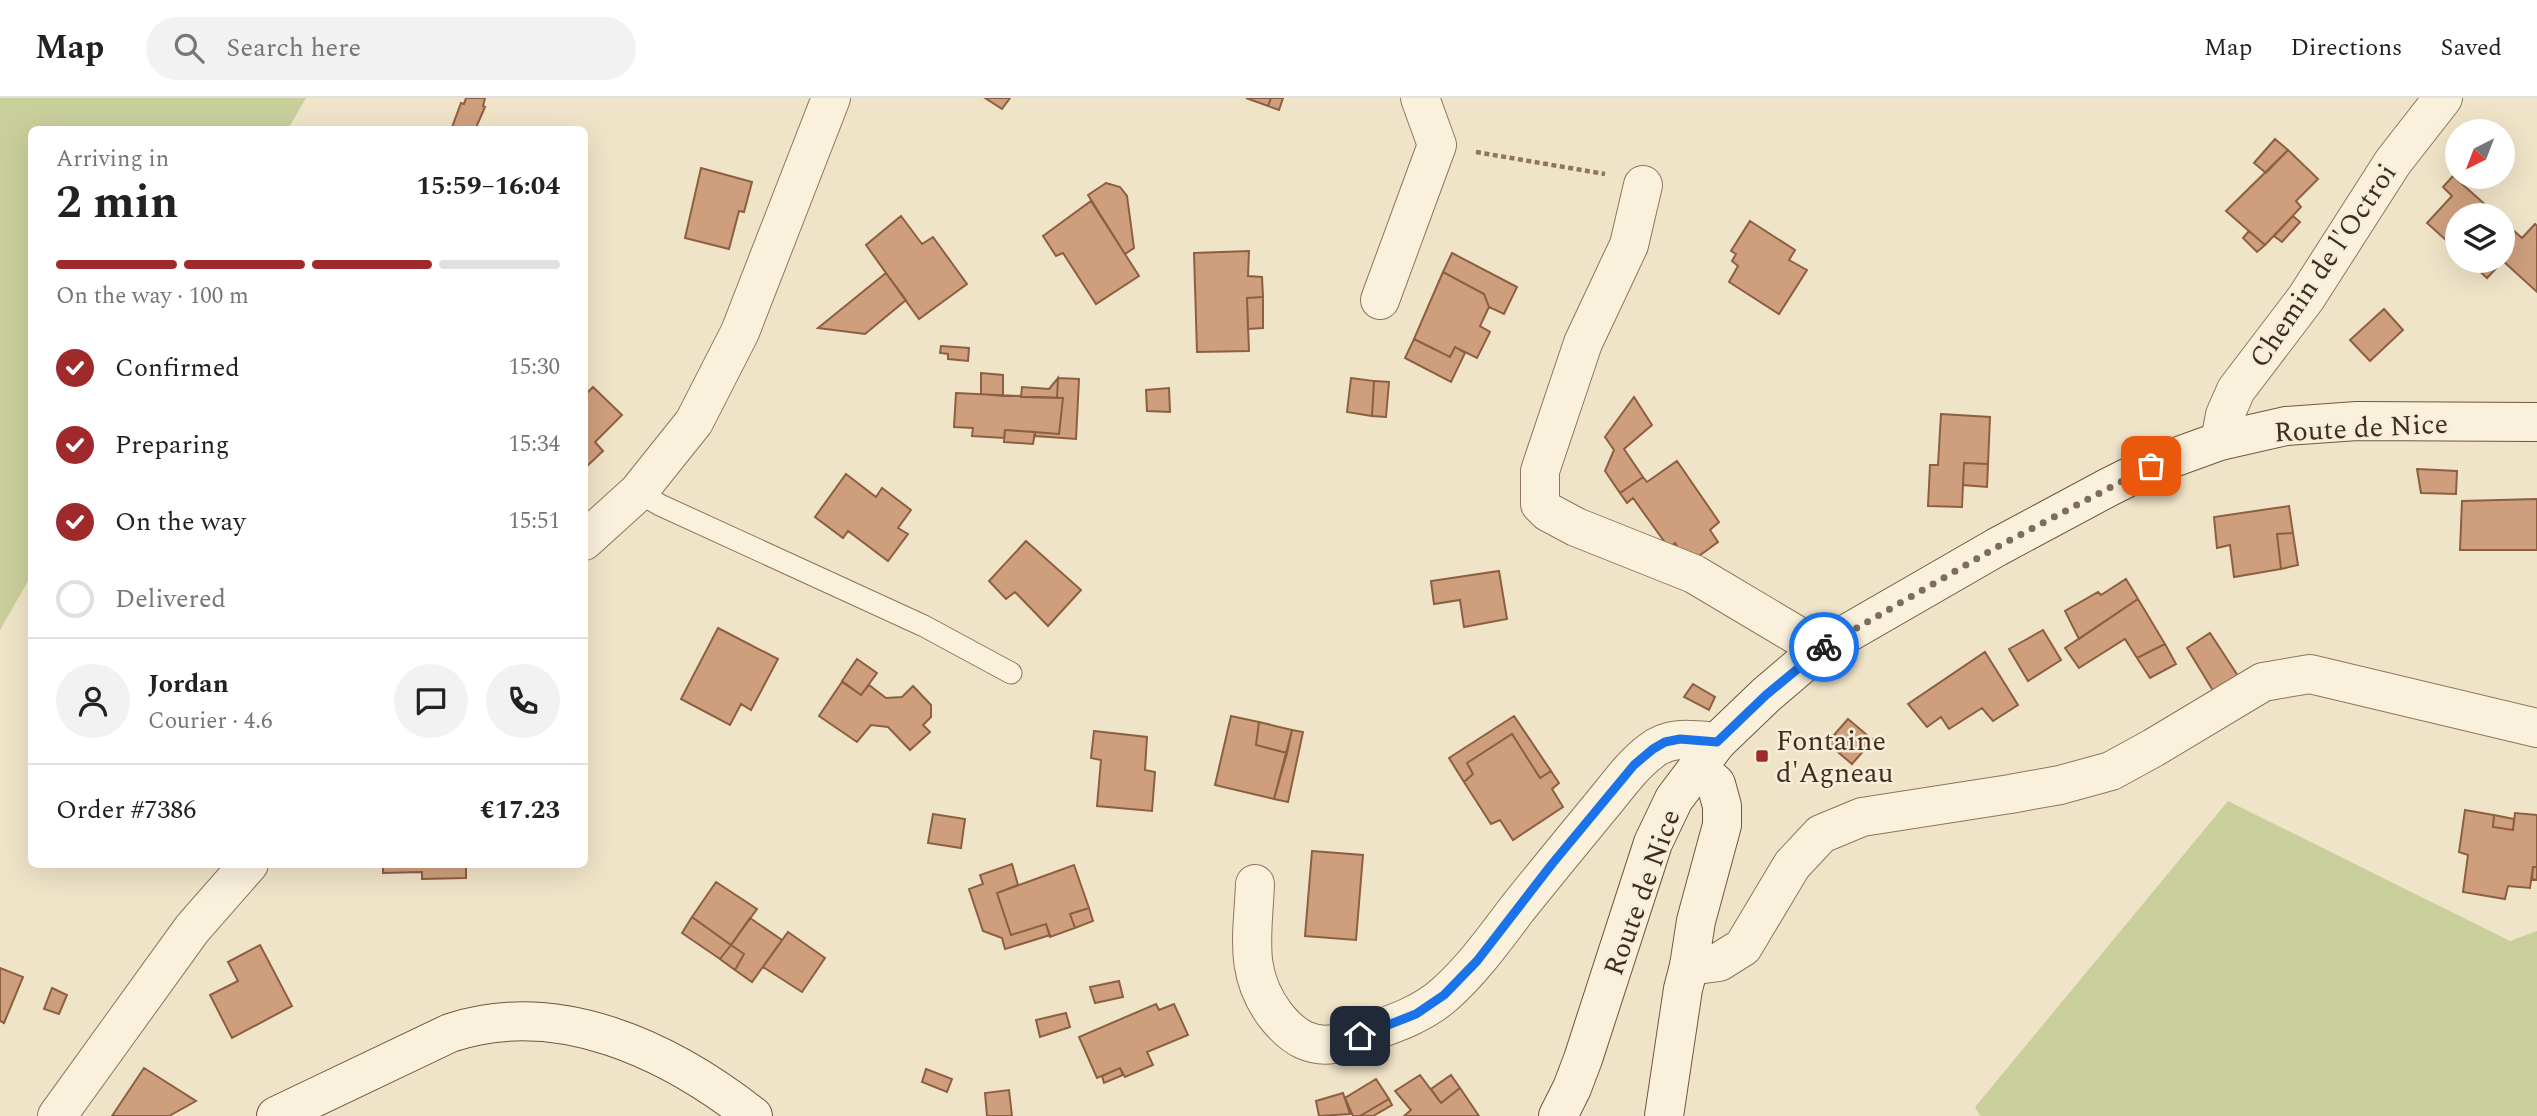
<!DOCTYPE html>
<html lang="en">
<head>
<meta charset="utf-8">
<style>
  :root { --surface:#fff; --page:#f2f2f2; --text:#222; --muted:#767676; --line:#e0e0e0; --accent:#9e2a2b }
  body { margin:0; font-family:Spectral,serif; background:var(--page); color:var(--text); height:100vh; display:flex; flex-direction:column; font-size:26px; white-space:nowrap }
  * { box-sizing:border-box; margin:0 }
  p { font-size:23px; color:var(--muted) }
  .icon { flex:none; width:38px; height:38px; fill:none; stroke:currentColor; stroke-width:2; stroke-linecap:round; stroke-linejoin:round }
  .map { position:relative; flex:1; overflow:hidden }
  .panel { position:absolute; left:28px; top:28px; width:560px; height:742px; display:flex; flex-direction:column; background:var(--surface); border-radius:10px; box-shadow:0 7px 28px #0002 }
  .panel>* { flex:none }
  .needle { width:46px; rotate:222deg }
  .buttons { position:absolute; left:2445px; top:21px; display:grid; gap:14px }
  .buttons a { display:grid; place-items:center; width:70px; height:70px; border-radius:50%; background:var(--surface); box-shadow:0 7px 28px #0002; font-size:35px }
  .pin { position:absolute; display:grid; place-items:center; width:60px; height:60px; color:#fff; margin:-30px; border-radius:14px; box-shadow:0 4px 10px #0006 }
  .courier { position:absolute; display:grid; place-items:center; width:70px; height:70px; margin:-35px; border:5px solid #1a73e8; border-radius:50%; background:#fff; color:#222; box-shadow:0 2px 9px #0007 }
  .overview em { font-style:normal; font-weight:700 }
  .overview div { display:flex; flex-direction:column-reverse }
  .overview { display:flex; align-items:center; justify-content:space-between; height:119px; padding:0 28px }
  h1 { font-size:46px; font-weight:700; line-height:52px }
  .bar { display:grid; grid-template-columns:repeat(4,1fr); gap:10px 7px; align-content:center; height:84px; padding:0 28px }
  .bar i { height:9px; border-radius:5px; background:var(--line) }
  .bar .selected { background:var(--accent) }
  .bar p { grid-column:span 4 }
  .line { display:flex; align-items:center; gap:18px; padding:0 28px; border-top:2px solid var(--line) }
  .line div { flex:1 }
  .round { display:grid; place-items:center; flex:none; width:74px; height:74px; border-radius:37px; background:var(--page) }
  ol { padding:0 28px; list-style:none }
  li { display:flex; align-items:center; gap:21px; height:77px }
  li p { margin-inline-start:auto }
  li .icon { padding:7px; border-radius:50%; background:var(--accent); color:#fff; stroke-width:4 }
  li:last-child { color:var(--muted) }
  li i { width:38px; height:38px; border:4px solid var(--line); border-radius:50% }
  header { display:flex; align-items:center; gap:42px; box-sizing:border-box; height:98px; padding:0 35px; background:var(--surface); border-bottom:2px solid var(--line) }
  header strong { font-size:33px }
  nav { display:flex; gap:38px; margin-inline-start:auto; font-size:24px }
  .search { width:490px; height:63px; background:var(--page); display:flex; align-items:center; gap:18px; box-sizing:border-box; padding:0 24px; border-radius:38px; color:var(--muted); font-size:26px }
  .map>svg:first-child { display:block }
  .green { fill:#c9cf9b }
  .building { fill:#cf9f7d; stroke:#8d5f41; stroke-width:2 }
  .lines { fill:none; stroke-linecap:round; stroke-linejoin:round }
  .lane-casing { stroke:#8d765c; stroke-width:23 }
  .street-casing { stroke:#8d765c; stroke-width:40 }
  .secondary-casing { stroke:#6f573f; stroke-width:40 }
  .path { stroke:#8d765c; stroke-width:4.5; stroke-dasharray:5 3.5; stroke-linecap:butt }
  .lane { stroke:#faf1dc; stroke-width:21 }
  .street { stroke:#faf1dc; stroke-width:38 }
  .secondary { stroke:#faf1dc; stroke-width:38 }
  .done { stroke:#7c6e5b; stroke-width:7; stroke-dasharray:0 12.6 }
  .route { stroke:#1a73e8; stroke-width:9 }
  .poi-dot { fill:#9e2a2b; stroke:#f7eed8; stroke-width:2.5 }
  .labels { text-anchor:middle; stroke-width:5; stroke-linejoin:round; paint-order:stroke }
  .street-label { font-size:28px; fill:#3d2e20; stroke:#f7eed8 }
  .poi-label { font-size:28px; fill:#3d2e20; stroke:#f7eed8; text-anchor:start }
</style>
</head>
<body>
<header>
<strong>Map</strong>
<div class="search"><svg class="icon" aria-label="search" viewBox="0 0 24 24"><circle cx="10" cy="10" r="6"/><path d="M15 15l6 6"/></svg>Search here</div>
<nav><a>Map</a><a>Directions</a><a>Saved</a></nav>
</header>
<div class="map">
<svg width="2537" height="1018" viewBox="0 0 2537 1018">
  <rect width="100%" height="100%" fill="#f0e4c8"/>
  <path class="green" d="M0,0H306L288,31L32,32L31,478L0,532Z
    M2228,703L2510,843L2537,833V1018H1980L1975,1009Z"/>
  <path class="building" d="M466,0H485L483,8L485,9L475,32H451L461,5L464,6Z
    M985,0H1010L1002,11Z
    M1246,0H1271L1268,8Z
    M1271,0H1283L1279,12L1268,8Z
    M2275,41L2288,52L2266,75L2254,65Z
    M2288,52L2318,81L2296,103L2301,109L2265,147L2226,113Z
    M701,70L752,84L744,114L739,113L729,151L685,140Z
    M2453,78L2497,117H2457V152L2427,125L2452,98L2443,89Z
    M1106,85L1120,89L1127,98L1134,150L1125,156L1088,97Z
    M1091,103L1139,178L1096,206L1063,155L1056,158L1043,138Z
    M901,118L922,146L933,139L967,186L919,221L866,147Z
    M2293,118L2300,124L2282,144L2274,138Z
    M2502,122L2522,140L2535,126L2537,128V194L2503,163L2487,180L2469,163H2502Z
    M1750,123L1795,152L1789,162L1807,172L1779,216L1729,184L1738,168L1732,163L1736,156L1731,153Z
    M2249,133L2265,147L2257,154L2243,140Z
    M1249,153L1248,178L1262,179L1263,199L1247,200L1249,253L1197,254L1194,155Z
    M1452,155L1517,189L1504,216L1489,209L1484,196L1443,174Z
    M1443,174L1484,196L1489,209L1480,228L1490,234L1477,260L1455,249L1450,259L1414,241Z
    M886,175L906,202L865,236L818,230Z
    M1263,199V230L1248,231L1247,200Z
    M2384,211L2403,232L2370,263L2350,242Z
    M1414,241L1450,259L1455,249L1465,255L1451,284L1405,260Z
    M941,248L969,250L968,263L948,261V256L940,255Z
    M981,275L1003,277V298L981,296Z
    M1058,280L1057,300L1021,299L1022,289L1049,291Z
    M1058,280L1079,281L1076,341L1035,338V334L1059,336L1063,300H1057Z
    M1351,280L1374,283L1372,318L1347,314Z
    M1374,283L1389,284L1386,319L1372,318Z
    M593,289L622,317L595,344L603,353L584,371V298Z
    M1169,290L1170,314L1147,313L1146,292Z
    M956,295L1063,300L1059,336L1005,332L1004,340L972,338L973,330L954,329Z
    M1634,299L1652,327L1624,351L1643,379L1620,395L1605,373L1614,352L1605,339Z
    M1941,316L1990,319L1988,366L1964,365L1962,409L1928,408L1930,367H1938Z
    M1005,332L1035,334L1033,346L1004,344Z
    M1677,363L1719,424L1710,432L1718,444L1688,466L1675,445L1669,450L1633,400L1627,405L1620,395L1643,379L1647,384Z
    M1964,365L1988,366L1987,389L1963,387Z
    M2417,371L2457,373L2456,396L2421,395Z
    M846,376L876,399L882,390L911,412L898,430L908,436L888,463L848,433L843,440L815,419Z
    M2537,401V452H2460L2462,403Z
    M2289,408L2293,435L2277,436L2281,471L2234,479L2230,447L2217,450L2214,419Z
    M2293,435L2298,467L2281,471L2277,436Z
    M1026,443L1081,492L1048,528L1015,494L1006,501L989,483Z
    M1499,473L1507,521L1464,529L1460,502L1434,506L1431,483Z
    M2126,481L2138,501L2079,541L2065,513L2098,494L2101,497Z
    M2138,501L2165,546L2137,560L2125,541L2079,570L2065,550Z
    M718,530L778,561L751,612L741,606L730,627L681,601Z
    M2043,532L2061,562L2028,583L2009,551Z
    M2210,535L2240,581L2215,596L2187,550Z
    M2165,546L2176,566L2150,580L2137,560Z
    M1985,554L2018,607L1993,623L1982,610L1949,631L1941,619L1927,629L1908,606Z
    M857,561L877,575L861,597L842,583Z
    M842,584L861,597L869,587L886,600L902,599L913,588L931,607V619L923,627L930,634L910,652L888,629L871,627L857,644L819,618Z
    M1693,586L1715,599L1709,612L1684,599Z
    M1231,618L1259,624L1256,647L1287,655L1274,701L1215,687Z
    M1514,618L1551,673L1540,680L1512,636L1467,665L1473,676L1464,684L1449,660Z
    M1848,621L1873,642L1852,666L1827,645Z
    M1259,624L1292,632L1287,655L1256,647Z
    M1292,632L1303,634L1288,704L1274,701Z
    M1094,633L1147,639L1145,672L1155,674L1152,713L1097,708L1101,662L1091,660Z
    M1512,636L1540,680L1551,673L1559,685L1552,691L1563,709L1513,742L1500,722L1491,726L1464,684L1473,676L1467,665Z
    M2465,712L2494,717L2493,729L2513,732L2515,715L2537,717V769H2533L2530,790L2508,788L2505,801L2463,794L2468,757L2459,754Z
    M933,716L965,721L961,750L928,745Z
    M2494,717L2514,721L2513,732L2493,729Z
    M1312,753L1363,757L1356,842L1305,838Z
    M383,766H466V780L422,781V774L383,775Z
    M1012,766L1018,787L997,795L1011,837L1046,826L1050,837L1005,851L1002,840L983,833L969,791L983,786L980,777Z
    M1074,767L1089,810L1070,816L1075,830L1050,839L1046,826L1011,837L997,795Z
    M2533,769H2537V782L2532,781Z
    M716,784L757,811L731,847L692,819Z
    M1089,810L1093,823L1075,830L1070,816Z
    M692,819L731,847L720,861L682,835Z
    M750,820L782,842L752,884L735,872L744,856L731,847Z
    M788,834L825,860L802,894L763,869Z
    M260,847L292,908L232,940L210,897L238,883L228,864Z
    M731,847L744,856L735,872L720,861Z
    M0,870L23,879L4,925L0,923Z
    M1119,883L1123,899L1095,905L1090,889Z
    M52,890L67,897L59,916L44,911Z
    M1156,906L1159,912L1174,906L1188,937L1147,954L1153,967L1125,979L1120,970L1097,980L1079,939Z
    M1066,915L1070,929L1040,939L1036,922Z
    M144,970L196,1003L169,1018H112Z
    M1120,970L1123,977L1104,985L1102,978Z
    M926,971L952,981L947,994L922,984Z
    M1420,977L1441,1005L1460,990L1479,1018H1404L1411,1012L1395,993Z
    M1451,977L1460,990L1441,1005L1431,991Z
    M1376,981L1389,1001L1360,1018H1353L1345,1000Z
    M1009,992L1012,1018H987L985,995Z
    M1343,995L1350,1016L1319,1018L1316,1003Z
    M1389,1001L1392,1007L1373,1018H1360Z"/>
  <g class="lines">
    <g class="lane-casing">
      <path id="lane" d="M638,394L660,407L924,528L1011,575"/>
    </g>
    <g class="street-casing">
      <path id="street" d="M1643,87L1629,147L1583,245L1540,373V406L1548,414L1576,429L1694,476L1820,551
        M1380,202L1437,47L1420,0
        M2220,343L2225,317L2236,292L2306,200L2393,64L2443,0
        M584,443L638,394L694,324L740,234L831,0
        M1255,786C1253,837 1243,875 1276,918C1284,928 1293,937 1304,942C1326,952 1344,944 1365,936C1393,926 1423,916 1445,896C1473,871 1495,840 1517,811C1545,776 1573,742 1601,708C1617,689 1631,668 1651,653C1670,637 1694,642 1717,644
        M1689,868L1719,864L1743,849L1792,767L1821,736L1862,719L2010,696L2060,687L2111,673L2153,650L2263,584L2310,576L2537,630
        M57,1018L192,831L249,766"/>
    </g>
    <g class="secondary-casing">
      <path id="secondary" d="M276,1018L450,935C558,899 669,952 753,1018
        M1558,1018L1572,990L1583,961L1653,745L1674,701L1717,644L1766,597L1820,551L1997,449L2109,389L2151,368L2220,343L2286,328L2357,323L2537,324
        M1664,1018L1683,891L1689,868L1696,823L1722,727V708L1716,686L1697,669"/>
    </g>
    <path class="path" d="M1476,54L1605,76"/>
    <use href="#lane" class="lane"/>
    <use href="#street" class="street"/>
    <use href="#secondary" class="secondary"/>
  </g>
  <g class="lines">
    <path class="done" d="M1824,549L1997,449L2151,368"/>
    <path class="route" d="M1360,938L1416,916L1444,897L1477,863L1552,766L1634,667L1653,651L1665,644L1680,641L1717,644L1766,597L1824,549"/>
  </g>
  <rect class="poi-dot" x="1755" y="651" width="14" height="14" rx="3.5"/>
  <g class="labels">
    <g class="street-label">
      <text transform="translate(2322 167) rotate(-56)" y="10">Chemin de l'Octroi</text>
      <text transform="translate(2361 329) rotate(-3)" y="10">Route de Nice</text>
      <text transform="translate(1641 794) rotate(-70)" y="10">Route de Nice</text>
    </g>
    <g class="poi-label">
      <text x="1776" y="652">Fontaine<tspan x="1776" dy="32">d'Agneau</tspan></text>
    </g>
  </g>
</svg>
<div class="buttons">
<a><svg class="needle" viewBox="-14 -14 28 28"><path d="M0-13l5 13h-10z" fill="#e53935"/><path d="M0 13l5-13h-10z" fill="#767676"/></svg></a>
<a><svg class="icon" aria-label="layers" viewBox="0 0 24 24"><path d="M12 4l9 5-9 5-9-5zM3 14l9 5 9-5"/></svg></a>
</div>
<div class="pin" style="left:2151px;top:368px;background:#ea580c"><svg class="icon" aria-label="bag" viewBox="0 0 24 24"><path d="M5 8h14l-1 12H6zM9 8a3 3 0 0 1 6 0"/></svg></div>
<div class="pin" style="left:1360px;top:938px;background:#1f2937"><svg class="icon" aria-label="home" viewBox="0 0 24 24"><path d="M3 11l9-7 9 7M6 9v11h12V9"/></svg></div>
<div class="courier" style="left:1824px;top:549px"><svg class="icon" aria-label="bike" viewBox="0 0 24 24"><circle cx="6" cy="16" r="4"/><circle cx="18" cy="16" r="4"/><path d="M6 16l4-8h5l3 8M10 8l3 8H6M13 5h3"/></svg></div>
<section class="panel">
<div class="overview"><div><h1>2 min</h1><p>Arriving in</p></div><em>15:59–16:04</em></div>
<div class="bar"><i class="selected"></i><i class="selected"></i><i class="selected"></i><i></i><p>On the way · 100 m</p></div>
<ol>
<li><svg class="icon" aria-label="check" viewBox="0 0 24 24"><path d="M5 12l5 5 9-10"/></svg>Confirmed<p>15:30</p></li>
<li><svg class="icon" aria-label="check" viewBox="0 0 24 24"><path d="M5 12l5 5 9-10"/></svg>Preparing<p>15:34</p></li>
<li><svg class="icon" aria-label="check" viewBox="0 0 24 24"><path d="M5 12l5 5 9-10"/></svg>On the way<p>15:51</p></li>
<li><i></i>Delivered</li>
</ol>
<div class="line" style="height:126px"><a class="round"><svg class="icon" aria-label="person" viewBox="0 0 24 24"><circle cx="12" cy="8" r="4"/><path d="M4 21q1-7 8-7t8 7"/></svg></a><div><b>Jordan</b><p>Courier · 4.6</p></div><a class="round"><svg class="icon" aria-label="chat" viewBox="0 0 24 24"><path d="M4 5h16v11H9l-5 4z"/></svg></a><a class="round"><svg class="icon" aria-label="phone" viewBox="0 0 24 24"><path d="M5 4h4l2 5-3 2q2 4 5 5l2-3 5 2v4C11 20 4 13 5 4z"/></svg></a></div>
<div class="line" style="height:91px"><div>Order #7386</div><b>€17.23</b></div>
</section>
</div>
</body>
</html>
